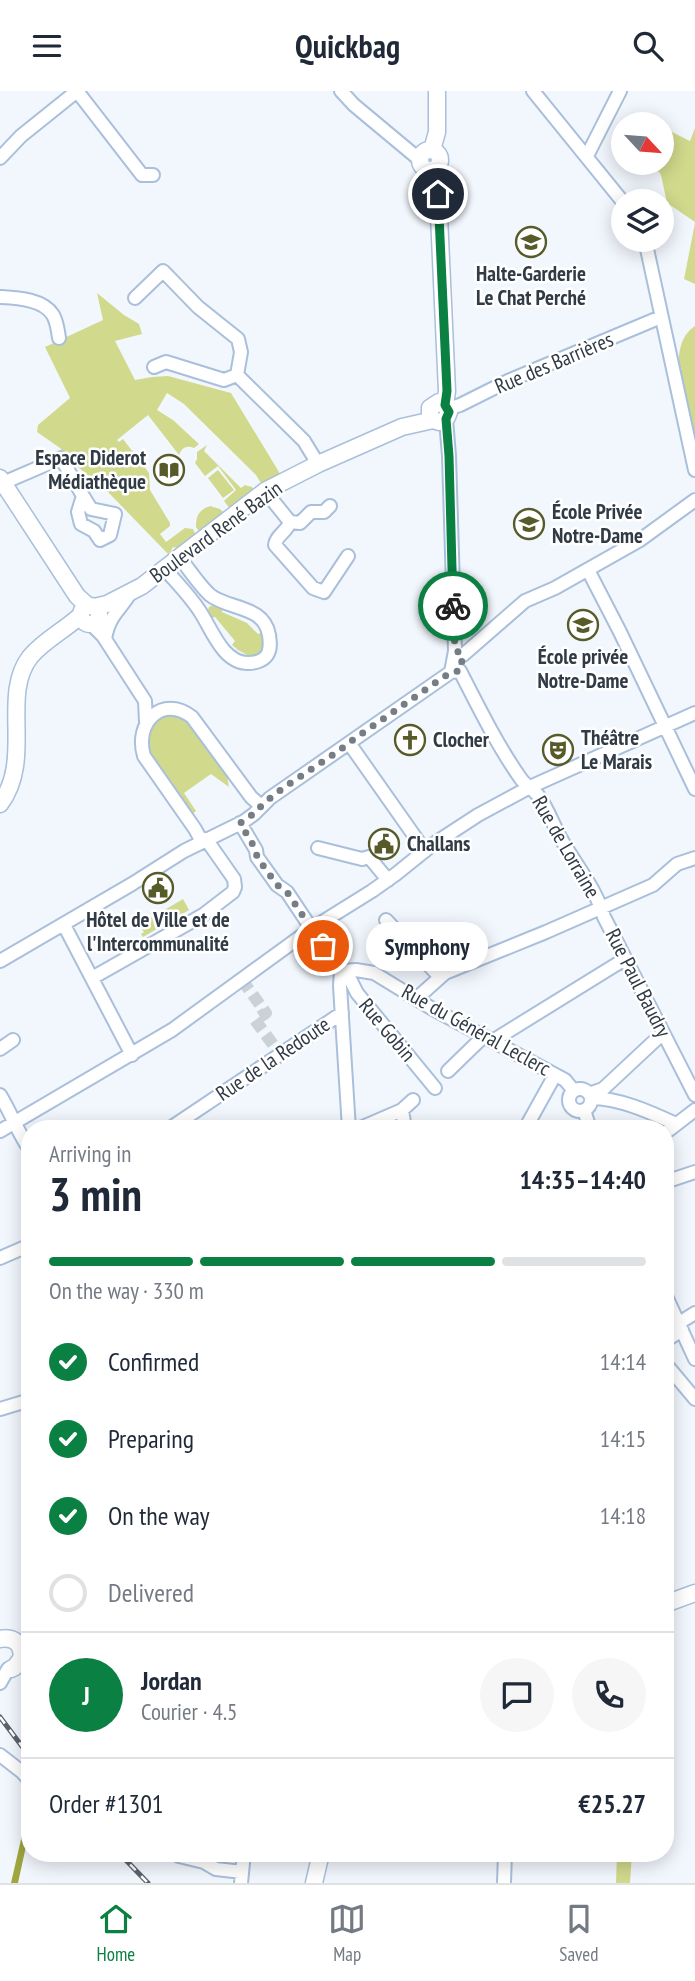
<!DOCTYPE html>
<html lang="en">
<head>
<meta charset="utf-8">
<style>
  :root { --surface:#fff; --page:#f6f6f7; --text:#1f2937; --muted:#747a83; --line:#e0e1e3; --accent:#0b8043 }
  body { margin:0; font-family:"PT Sans Narrow",sans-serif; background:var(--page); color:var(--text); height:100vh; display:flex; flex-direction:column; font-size:26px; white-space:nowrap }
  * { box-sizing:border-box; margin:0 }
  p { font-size:23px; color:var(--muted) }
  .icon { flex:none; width:38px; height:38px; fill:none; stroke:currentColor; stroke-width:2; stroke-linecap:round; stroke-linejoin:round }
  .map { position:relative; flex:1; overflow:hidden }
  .drawer { position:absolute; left:21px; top:1029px; width:653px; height:742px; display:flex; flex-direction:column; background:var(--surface); border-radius:28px; box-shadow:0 4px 18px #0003 }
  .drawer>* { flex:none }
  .needle { width:46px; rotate:116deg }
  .controls { position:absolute; left:611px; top:21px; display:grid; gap:14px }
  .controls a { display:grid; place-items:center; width:63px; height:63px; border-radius:50%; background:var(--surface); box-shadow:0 4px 18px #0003; font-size:35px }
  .pin { position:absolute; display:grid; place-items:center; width:60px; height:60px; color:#fff; margin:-30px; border:4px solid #fff; border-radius:50%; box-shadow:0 2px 7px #0007 }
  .courier { position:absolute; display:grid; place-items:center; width:70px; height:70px; margin:-35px; border:5px solid #0b8043; border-radius:50%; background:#fff; color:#222; box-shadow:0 2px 9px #0007 }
  .bubble { position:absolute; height:49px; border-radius:24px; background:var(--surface); box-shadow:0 4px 18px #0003; font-size:23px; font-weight:700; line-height:49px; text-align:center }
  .overview em { font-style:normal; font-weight:700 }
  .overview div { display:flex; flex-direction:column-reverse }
  .overview { display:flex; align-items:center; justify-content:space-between; height:119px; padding:0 28px }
  h1 { font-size:46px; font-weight:700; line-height:52px }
  .bar { display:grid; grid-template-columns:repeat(4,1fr); gap:10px 7px; align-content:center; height:84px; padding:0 28px }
  .bar i { height:9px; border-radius:5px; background:var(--line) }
  .bar .current { background:var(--accent) }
  .bar p { grid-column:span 4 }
  .line { display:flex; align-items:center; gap:18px; padding:0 28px; border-top:2px solid var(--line) }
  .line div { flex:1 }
  .round { display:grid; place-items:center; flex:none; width:74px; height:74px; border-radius:37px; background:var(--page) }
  ol { padding:0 28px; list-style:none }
  li { display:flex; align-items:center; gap:21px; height:77px }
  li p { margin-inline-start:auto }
  li .icon { padding:7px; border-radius:50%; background:var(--accent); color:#fff; stroke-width:4 }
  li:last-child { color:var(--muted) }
  li i { width:38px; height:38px; border:4px solid var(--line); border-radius:50% }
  header { display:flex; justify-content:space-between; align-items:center; height:91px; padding:0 28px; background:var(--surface); font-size:32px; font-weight:700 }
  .tab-bar { display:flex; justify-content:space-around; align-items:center; height:98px; border-top:2px solid var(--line); background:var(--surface); font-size:19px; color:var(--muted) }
  .tab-bar a { display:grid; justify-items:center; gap:4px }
  .tab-bar .current { color:var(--accent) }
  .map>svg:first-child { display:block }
  .green { fill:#d1d98c }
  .water { fill:#9fa63e }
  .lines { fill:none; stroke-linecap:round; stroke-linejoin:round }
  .minor-tunnel { stroke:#cbd1d8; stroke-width:12; stroke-dasharray:12 6; stroke-linecap:butt }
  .minor-casing { stroke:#a9bfdb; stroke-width:16 }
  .major-casing { stroke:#a9bfdb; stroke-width:19 }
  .minor { stroke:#fff; stroke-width:12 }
  .major { stroke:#fff; stroke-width:16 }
  .rail-casing { stroke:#5a636d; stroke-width:5 }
  .rail { stroke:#fff; stroke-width:2.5; stroke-dasharray:8; stroke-linecap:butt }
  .done { stroke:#757d86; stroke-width:7; stroke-dasharray:0 12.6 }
  .route { stroke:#0b8043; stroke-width:9 }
  .labels { text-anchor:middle; stroke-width:5; stroke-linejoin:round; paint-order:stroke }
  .poi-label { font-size:21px; font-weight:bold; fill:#313b46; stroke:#fff; text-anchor:start }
  .street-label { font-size:21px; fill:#313b46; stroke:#fff }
</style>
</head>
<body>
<header><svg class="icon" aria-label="menu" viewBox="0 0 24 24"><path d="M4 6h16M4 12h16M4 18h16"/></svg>Quickbag<svg class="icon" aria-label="search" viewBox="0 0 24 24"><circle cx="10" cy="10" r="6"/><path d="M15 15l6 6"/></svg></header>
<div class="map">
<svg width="695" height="1792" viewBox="0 0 695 1792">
  <rect width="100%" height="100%" fill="#f2f7fd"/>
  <path class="green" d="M662,36L690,50L695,37V131L667,112L661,84L653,72H662Z
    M695,132V193L684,188Z
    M97,202L124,224L139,233L142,243L115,250L135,289L152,286L168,285L231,302L279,381L280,385L262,394L256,384L184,313L167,302L157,319L173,329L199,353L194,357C187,354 182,356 179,364L148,324L117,349L119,351L123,348L149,382L150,399L170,432V435L160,443L166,451L185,437L193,438L196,444L178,457L173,456L169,464L107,400L73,372L60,357L37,341L38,334L70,307L45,256L103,229Z
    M695,235V354L678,278H683L678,277C679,261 680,245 695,235Z
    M207,354L204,360L241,397L245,394L252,396L255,401L231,419L224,410L236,399L218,375L205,385L195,372L197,368V361Z
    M218,379L234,399L223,407L208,387Z
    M210,415L220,418L225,423L201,443L196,436C196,424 199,419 210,415Z
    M213,514L223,515L222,521L247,532L258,543L262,541C267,549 266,556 261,563L251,566L238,559L232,554L235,550L215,526L211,527L207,522L209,516Z
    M169,622L180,624L187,629L226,679L229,696L211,683L184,702L196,720L192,723L147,665L149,631Z
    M183,808L189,819L143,846L141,843L144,841L139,834Z
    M617,1762H632L630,1792H616Z"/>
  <path class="water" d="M30,1709V1737L18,1792H11Z"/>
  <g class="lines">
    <path class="minor-tunnel" d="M242,889L266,922L255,929L280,963"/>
    <g class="minor-casing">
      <path id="minor" d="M77,0L142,84H153
        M341,0L354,14L420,69
        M533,0L623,111
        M585,64L589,61L620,0
        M0,67L21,45L77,0
        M643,149L647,158L695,379
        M0,206C17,207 43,208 53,224C57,231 58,239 59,247
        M135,207L163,180L198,216L238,248L241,261L237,284L304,350L318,373
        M154,276L166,271L224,289L237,284
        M448,318L460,314L508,290L661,226
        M446,328L449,365L455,560L451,581
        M3,392L61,367L83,405L78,421L81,433L94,440L100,449L110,444L115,423L91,418L83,405
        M265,400L290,431C287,441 276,444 275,454L313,497L324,501L348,465
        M290,431L300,432L311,421H324L330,415
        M165,478C176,491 189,504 199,519C211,536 222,572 248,572C254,572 263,570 267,564C271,558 270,551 269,544C264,514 229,519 210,504C199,494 189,478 179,466
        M588,479L620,541L695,698
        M91,533L103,545L145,610L146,631
        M105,548C109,524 119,521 131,501
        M463,564L525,510L555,497L640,449L695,409
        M451,581L460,580C479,617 497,654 521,688C526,695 535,699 540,707C548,719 553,733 560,746C574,772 596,797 604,826L695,1004
        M349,652L425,760
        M240,732L256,759L257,766L277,794L287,801L323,855L341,880L350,888L357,902L435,997
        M202,751L195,738L144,665C134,632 162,603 192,626L251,706L261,715
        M318,757L362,768L369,766L388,789
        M386,829L440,886
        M64,834L132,964
        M0,870L132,793L184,760L243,731L254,723L270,707L451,581
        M341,880L356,879L374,882L431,917L565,989L574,1000
        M341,880L340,895L349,1038
        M92,887L203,824L233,801L235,796L234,788L206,748
        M417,907L445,882L546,841L653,794L677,773L695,767
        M494,949L625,868
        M0,958L13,949
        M448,980L484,945
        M569 1009a11 11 0 1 1 22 0a11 11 0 1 1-22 0Z
        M589,1003L603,998L663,942
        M0,1004C11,1022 18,1042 30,1059
        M591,1007C619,1007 650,1021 676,1033
        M402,1019L405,1038
        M584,1019L590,1038
        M169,1038L342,922
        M358,1038L402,1019L413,1009
        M525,1038L555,984
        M0,1040L172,939L311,838L372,800L396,783L432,754L478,724L530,696L695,622
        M665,1042L695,1019
        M665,1091L695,1081
        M0,1167L30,1154
        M665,1203L695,1268
        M679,1232L695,1222
        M665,1250L682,1239
        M665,1272L695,1308
        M0,1318L30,1309
        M0,1592L8,1578
        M0,1664L22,1681L30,1690
        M179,1765L204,1771L216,1778L242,1781
        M241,1792L244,1762
        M504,1792L505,1762"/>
    </g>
    <g class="major-casing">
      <path id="major" d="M432,59L437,41V0
        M420 69a10 10 0 1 1 20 0a10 10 0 1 1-20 0Z
        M430,79L437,89L438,103L447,300L445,314
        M0,387L77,505L88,515
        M81 524a9 9 0 1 1 18 0a9 9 0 1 1-18 0Z
        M94,516L107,513L142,495L265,400L318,373L402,336L433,329L439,331L443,330L447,326L449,321L445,314L439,311L430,317V325L433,329
        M0,713C34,668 0,605 30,566C44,549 65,539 81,524
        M665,1513L695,1502
        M0,1548C14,1545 24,1554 21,1568L15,1576L11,1578
        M314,1792L321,1762"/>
    </g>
    <use href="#minor" class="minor"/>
    <use href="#major" class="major"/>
    <g class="rail-casing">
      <path id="rail" d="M0,1626L30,1666
        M119,1762L148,1792"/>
    </g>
    <use href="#rail" class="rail"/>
  </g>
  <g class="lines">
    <path class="done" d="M323,855L287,801L277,794L257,766L256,759L240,732C252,726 259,716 269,708C296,686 327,670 354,648L451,581L460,580L463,564L455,559L453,515"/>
    <path class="route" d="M438,103L447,300L445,314L449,321L446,328L449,365L453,515"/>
  </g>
  <defs>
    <g id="school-ring" transform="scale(1.575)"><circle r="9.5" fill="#fff" stroke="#575b29" stroke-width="1.5"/><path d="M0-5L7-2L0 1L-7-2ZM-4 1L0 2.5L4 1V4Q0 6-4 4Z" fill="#575b29"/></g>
    <g id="library-ring" transform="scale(1.575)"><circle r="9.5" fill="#fff" stroke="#575b29" stroke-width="1.5"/><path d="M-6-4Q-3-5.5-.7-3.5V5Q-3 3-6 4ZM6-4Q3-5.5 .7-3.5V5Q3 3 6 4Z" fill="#575b29"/></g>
    <g id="church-ring" transform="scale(1.575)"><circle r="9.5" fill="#fff" stroke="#575b29" stroke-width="1.5"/><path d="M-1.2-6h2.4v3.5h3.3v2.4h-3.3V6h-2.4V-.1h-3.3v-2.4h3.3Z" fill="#575b29"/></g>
    <g id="theatre-ring" transform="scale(1.575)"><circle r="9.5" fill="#fff" stroke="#575b29" stroke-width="1.5"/><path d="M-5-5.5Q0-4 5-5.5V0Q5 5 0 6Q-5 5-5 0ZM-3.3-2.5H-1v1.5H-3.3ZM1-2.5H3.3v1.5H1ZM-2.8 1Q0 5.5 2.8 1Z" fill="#575b29"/></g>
    <g id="civic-ring" transform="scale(1.575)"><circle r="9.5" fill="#fff" stroke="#575b29" stroke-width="1.5"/><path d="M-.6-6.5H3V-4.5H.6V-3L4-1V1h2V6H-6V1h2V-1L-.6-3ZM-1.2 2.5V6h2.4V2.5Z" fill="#575b29"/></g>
  </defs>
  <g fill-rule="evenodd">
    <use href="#school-ring" x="531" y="151"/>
    <use href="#library-ring" x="169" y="379"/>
    <use href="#school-ring" x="529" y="433"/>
    <use href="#school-ring" x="583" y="534"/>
    <use href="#church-ring" x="410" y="649"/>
    <use href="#theatre-ring" x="558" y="659"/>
    <use href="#civic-ring" x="384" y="753"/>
    <use href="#civic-ring" x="158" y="797"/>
  </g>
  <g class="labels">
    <g class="poi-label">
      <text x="531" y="190" text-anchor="middle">Halte-Garderie<tspan x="531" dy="24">Le Chat Perché</tspan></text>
      <text x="146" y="374" text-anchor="end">Espace Diderot<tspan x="146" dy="24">Médiathèque</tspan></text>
      <text x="552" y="428">École Privée<tspan x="552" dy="24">Notre-Dame</tspan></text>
      <text x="583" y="573" text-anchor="middle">École privée<tspan x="583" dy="24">Notre-Dame</tspan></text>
      <text x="581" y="654">Théâtre<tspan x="581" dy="24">Le Marais</tspan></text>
      <text x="433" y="656">Clocher</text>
      <text x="407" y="760">Challans</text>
      <text x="158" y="836" text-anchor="middle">Hôtel de Ville et de<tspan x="158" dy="24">l'Intercommunalité</tspan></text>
    </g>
    <g class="street-label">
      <text transform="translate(554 272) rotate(-23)" y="7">Rue des Barrières</text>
      <text transform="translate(216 441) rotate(-36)" y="7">Boulevard René Bazin</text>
      <text transform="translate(566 756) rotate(60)" y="7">Rue de Lorraine</text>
      <text transform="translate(638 892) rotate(63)" y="7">Rue Paul Baudry</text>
      <text transform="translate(387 939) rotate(50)" y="7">Rue Gobin</text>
      <text transform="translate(476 939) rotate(29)" y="7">Rue du Général Leclerc</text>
      <text transform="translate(273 968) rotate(-34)" y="7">Rue de la Redoute</text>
    </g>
  </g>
</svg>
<div class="controls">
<a><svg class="needle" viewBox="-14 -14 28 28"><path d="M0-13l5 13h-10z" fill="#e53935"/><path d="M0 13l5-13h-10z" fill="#747a83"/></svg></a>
<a><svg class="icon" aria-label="layers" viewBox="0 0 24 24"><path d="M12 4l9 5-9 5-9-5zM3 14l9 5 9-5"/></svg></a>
</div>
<div class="pin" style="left:323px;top:855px;background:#ea580c"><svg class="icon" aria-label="bag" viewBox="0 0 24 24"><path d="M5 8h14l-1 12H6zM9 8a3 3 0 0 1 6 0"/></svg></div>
<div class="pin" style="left:438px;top:103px;background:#1f2937"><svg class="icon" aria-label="home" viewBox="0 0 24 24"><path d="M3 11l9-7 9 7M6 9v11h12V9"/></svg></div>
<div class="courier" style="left:453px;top:515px"><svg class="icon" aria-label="bike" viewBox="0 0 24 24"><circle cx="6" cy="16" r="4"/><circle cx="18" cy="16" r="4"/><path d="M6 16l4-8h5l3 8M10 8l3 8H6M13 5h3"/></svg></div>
<div class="bubble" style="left:366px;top:831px;width:122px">Symphony</div>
<section class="drawer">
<div class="overview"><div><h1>3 min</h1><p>Arriving in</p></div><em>14:35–14:40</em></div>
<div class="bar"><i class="current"></i><i class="current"></i><i class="current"></i><i></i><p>On the way · 330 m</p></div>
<ol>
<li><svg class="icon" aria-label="check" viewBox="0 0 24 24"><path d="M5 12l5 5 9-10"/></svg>Confirmed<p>14:14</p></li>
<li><svg class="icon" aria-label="check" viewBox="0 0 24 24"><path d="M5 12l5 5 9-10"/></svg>Preparing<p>14:15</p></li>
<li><svg class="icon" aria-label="check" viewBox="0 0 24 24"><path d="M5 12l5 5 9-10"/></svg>On the way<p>14:18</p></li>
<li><i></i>Delivered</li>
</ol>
<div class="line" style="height:126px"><b class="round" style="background:var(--accent);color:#fff">J</b><div><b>Jordan</b><p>Courier · 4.5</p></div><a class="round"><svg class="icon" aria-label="chat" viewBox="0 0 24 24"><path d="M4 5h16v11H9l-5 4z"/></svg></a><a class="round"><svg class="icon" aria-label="phone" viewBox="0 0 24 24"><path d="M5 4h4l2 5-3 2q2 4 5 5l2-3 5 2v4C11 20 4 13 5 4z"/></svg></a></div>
<div class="line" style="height:91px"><div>Order #1301</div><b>€25.27</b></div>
</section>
</div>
<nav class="tab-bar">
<a class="current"><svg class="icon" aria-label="home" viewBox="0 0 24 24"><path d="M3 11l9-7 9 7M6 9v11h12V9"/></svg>Home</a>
<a><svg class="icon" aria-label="map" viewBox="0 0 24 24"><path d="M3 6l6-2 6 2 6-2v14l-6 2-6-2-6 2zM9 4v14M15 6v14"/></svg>Map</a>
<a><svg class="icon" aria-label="saved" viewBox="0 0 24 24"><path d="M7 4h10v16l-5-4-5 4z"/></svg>Saved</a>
</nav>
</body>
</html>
